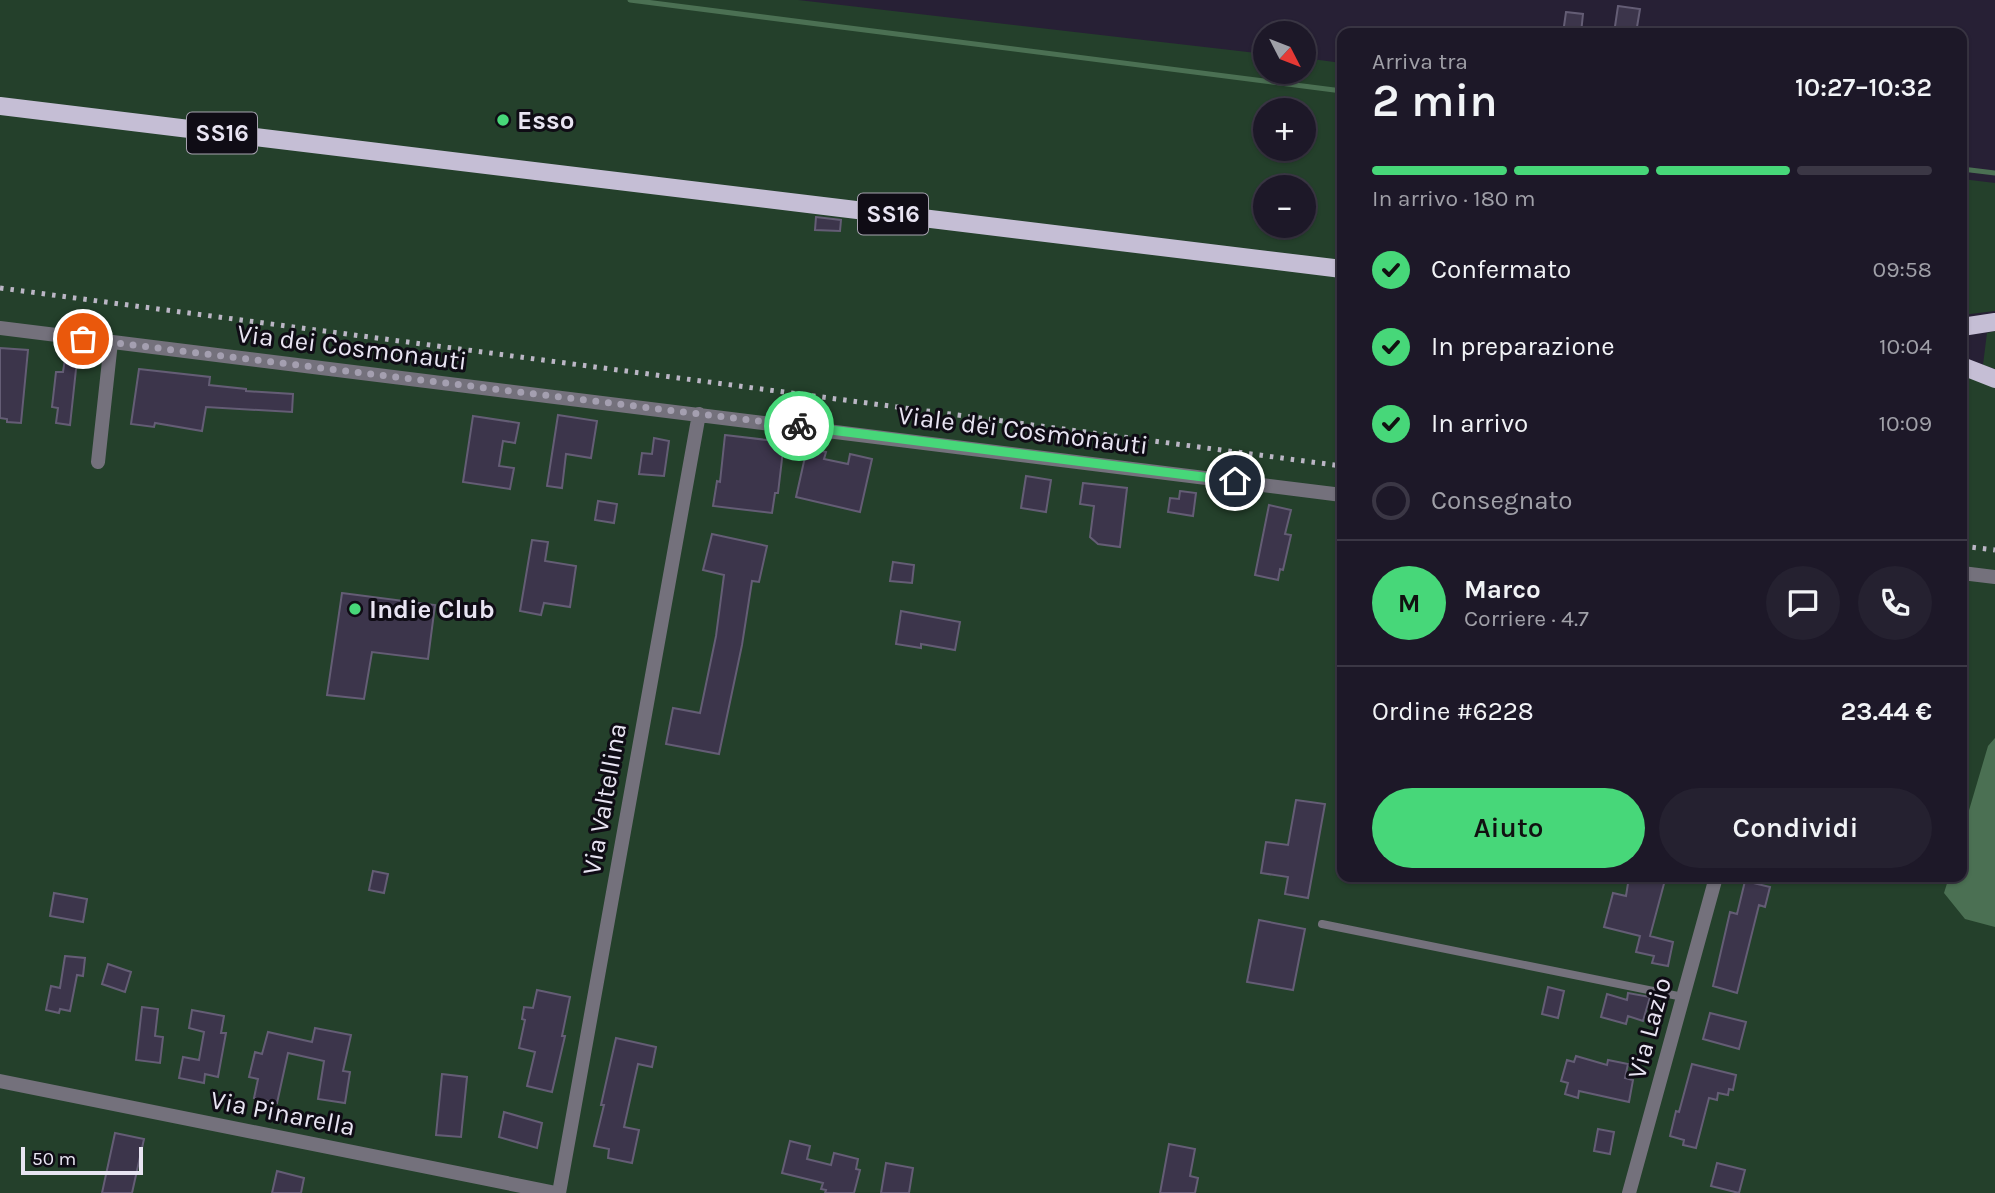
<!DOCTYPE html>
<html lang="it">
<head>
<meta charset="utf-8">
<style>
  :root { --surface:#1d1828; --page:#252130; --text:#f1f3f6; --muted:#a0a0a8; --line:#3b3745; --accent:#47d779 }
  body { margin:0; font-family:Karla,sans-serif; background:var(--page); color:var(--text); height:100vh; display:flex; flex-direction:column; font-size:26px; white-space:nowrap }
  * { box-sizing:border-box; margin:0 }
  p { font-size:23px; color:var(--muted) }
  .icon { flex:none; width:38px; height:38px; fill:none; stroke:currentColor; stroke-width:2; stroke-linecap:round; stroke-linejoin:round }
  .map { position:relative; flex:1; overflow:hidden }
  .panel { position:absolute; left:1337px; top:28px; width:630px; height:854px; display:flex; flex-direction:column; background:var(--surface); border-radius:14px; box-shadow:0 2px 5px #0004,0 0 0 2px var(--line) }
  .panel>* { flex:none }
  .needle { width:46px; rotate:132deg }
  .tools { position:absolute; left:1253px; top:21px; display:grid; gap:14px }
  .tools a { display:grid; place-items:center; width:63px; height:63px; border-radius:50%; background:var(--surface); box-shadow:0 2px 5px #0004,0 0 0 2px var(--line); font-size:35px }
  .scale { position:absolute; left:21px; bottom:18px; width:122px; box-sizing:border-box; padding-left:7px; border:4px solid #e8e4f2; border-top:0; font-size:19px; line-height:24px; white-space:nowrap; color:#e8e4f2; -webkit-text-stroke:5px #0f0c15; paint-order:stroke }
  .pin { position:absolute; display:grid; place-items:center; width:60px; height:60px; color:#fff; margin:-30px; border:4px solid #fff; border-radius:50%; box-shadow:0 2px 7px #0007 }
  .courier { position:absolute; display:grid; place-items:center; width:70px; height:70px; margin:-35px; border:5px solid #47d779; border-radius:50%; background:#fff; color:#222; box-shadow:0 2px 9px #0007 }
  .overview em { font-style:normal; font-weight:600 }
  .overview div { display:flex; flex-direction:column-reverse }
  .overview { display:flex; align-items:center; justify-content:space-between; height:119px; padding:0 35px }
  h1 { font-size:46px; font-weight:600; line-height:52px }
  .bar { display:grid; grid-template-columns:repeat(4,1fr); gap:10px 7px; align-content:center; height:84px; padding:0 35px }
  .bar i { height:9px; border-radius:5px; background:var(--line) }
  .bar .selected { background:var(--accent) }
  .bar p { grid-column:span 4 }
  .line { display:flex; align-items:center; gap:18px; padding:0 35px; border-top:2px solid var(--line) }
  .line div { flex:1 }
  .round { display:grid; place-items:center; flex:none; width:74px; height:74px; border-radius:37px; background:var(--page) }
  ol { padding:0 35px; list-style:none }
  li { display:flex; align-items:center; gap:21px; height:77px }
  li p { margin-inline-start:auto }
  li .icon { padding:7px; border-radius:50%; background:var(--accent); color:#111; stroke-width:4 }
  li:last-child { color:var(--muted) }
  li i { width:38px; height:38px; border:4px solid var(--line); border-radius:50% }
  .button { display:flex; gap:14px; margin-top:auto; padding:14px 35px }
  .button a { flex:1; height:80px; border-radius:42px; background:var(--accent); color:#111; font-size:28px; font-weight:600; line-height:80px; text-align:center }
  .button a+a { background:var(--page); color:var(--text) }
  .map>svg:first-child { display:block }
  .green { fill:#24402b; fill-rule:evenodd }
  .water { fill:#4b7053 }
  .lines { fill:none; stroke-linecap:round; stroke-linejoin:round }
  .stream { stroke:#4b7053; stroke-width:5 }
  .building { fill:#3c354b; stroke:#645d75; stroke-width:2 }
  .service { stroke:#74717c; stroke-width:8 }
  .minor { stroke:#74717c; stroke-width:14 }
  .tertiary { stroke:#74717c; stroke-width:14 }
  .primary { stroke:#c5bed5; stroke-width:18 }
  .rail { stroke:#bbb6c5; stroke-width:5; stroke-dasharray:3.5 7; stroke-linecap:butt }
  .done { stroke:#a49fb0; stroke-width:7; stroke-dasharray:0 12.6 }
  .route { stroke:#47d779; stroke-width:9 }
  .poi-dot { fill:#47d779; stroke:#0f0c15; stroke-width:2.5 }
  .labels { text-anchor:middle; stroke-width:6; stroke-linejoin:round; paint-order:stroke }
  .shield { fill:#0f0c15; stroke:#a7a3b0; stroke-width:2 }
  .shield-label { font-size:24px; font-weight:bold; fill:#e8e4f2 }
  .poi-label { font-size:26px; font-weight:bold; fill:#e8e4f2; stroke:#0f0c15; text-anchor:start }
  .street-label { font-size:26px; fill:#e8e4f2; stroke:#0f0c15 }
</style>
</head>
<body>
<div class="map">
<svg width="1995" height="1193" viewBox="0 0 1995 1193">
  <rect width="100%" height="100%" fill="#272035"/>
  <path class="green" d="M0,0H798L1265,54V72H1304V58L1342,63V877H1962V375L1995,387V1193H0ZM1265,110H1304V149H1265ZM1265,187H1304V226H1265Z
    M1962,179L1995,183V311L1962,315Z
    M1995,331V369L1983,365L1987,333Z"/>
  <path class="water" d="M1995,738V927L1965,919L1944,893L1949,877H1962V834L1988,746Z"/>
  <g class="lines">
    <path class="stream" d="M630,0L1342,91
      M1962,169L1995,173"/>
  </g>
  <path class="building" d="M1618,6L1640,9L1636,33H1614Z
    M1566,12L1583,14L1581,33H1563Z
    M816,217L841,220L840,231L815,230Z
    M0,348L28,350L21,423L7,422V419L0,418Z
    M65,359L77,360L70,425L56,423L58,408L52,407L56,372H63Z
    M139,369L210,377L209,385L246,389V391L293,394L292,412L206,407L202,431L155,423L154,427L131,424Z
    M558,415L597,421L591,458L566,454L562,488L547,486Z
    M473,416L519,423L515,443L503,441L499,466L514,468L510,489L463,482Z
    M725,435L784,442L778,493H775L772,513L713,506L717,481L720,482Z
    M654,438L669,441L664,476L639,474L642,453L652,454Z
    M807,448L826,452L824,459L848,464L850,454L872,459L860,512L796,497Z
    M1026,476L1051,480L1046,512L1021,508Z
    M1083,483L1127,488L1120,547L1098,544L1090,537L1094,506L1080,504Z
    M1180,491L1196,493L1193,516L1168,512L1170,498L1179,499Z
    M598,501L617,504L614,523L595,520Z
    M1269,505L1291,510L1285,534L1291,535L1283,570L1280,569L1278,580L1255,575Z
    M712,534L767,546L759,582L752,581L742,645L719,754L666,744L673,708L700,713L716,636L724,575L703,570Z
    M532,540L548,542L545,561L576,566L570,607L544,603L541,615L520,611Z
    M893,562L914,565L912,583L890,581Z
    M342,593L435,605L428,659L372,652L364,699L327,695Z
    M901,611L960,622L955,650L921,644V648L896,644Z
    M1296,800L1325,804L1308,898L1285,894L1288,877L1261,873L1266,842L1288,845Z
    M373,871L388,874L384,893L369,890Z
    M1629,877L1665,880L1650,936L1673,942L1668,966L1652,963L1654,956L1636,952L1640,936L1604,927L1613,893L1626,896Z
    M1745,881L1770,887L1765,907L1759,905L1737,993L1713,986L1730,912L1737,914Z
    M54,893L87,899L83,922L50,916Z
    M1259,920L1305,929L1293,990L1247,982Z
    M65,956L85,958L83,976L77,975L70,1011L60,1009L59,1013L46,1010L51,986L60,988Z
    M108,964L131,972L125,992L102,984Z
    M1548,987L1564,991L1558,1018L1542,1014Z
    M537,990L570,997L562,1036H565L552,1092L527,1086L535,1052L519,1048L525,1020L522,1019L524,1007L533,1008Z
    M1628,993L1650,997L1643,1021L1628,1016L1626,1024L1601,1017L1607,994L1627,1000Z
    M142,1007L158,1009L155,1036L163,1037L160,1063L136,1060Z
    M192,1010L224,1016L221,1033H226L218,1077L205,1074L204,1083L179,1078L183,1057L199,1060L204,1032L189,1028Z
    M1710,1013L1746,1022L1739,1049L1703,1039Z
    M315,1028L351,1035L343,1071L350,1072L345,1103L318,1099L324,1061L288,1053L277,1103L254,1098L258,1079L249,1077L255,1052L262,1054L268,1032L312,1042Z
    M616,1038L656,1047L652,1067L638,1064L624,1127L639,1130L632,1163L608,1158L609,1149L594,1146L604,1105H601Z
    M1576,1056L1607,1065L1608,1060L1628,1064L1625,1078L1633,1080L1629,1102L1579,1091L1578,1098L1565,1094L1568,1083L1561,1081L1567,1060L1574,1062Z
    M1692,1064L1736,1075L1733,1090L1729,1089L1728,1095L1718,1093L1717,1100L1709,1098L1696,1148L1683,1145L1684,1140L1670,1136L1676,1111L1679,1112Z
    M442,1074L467,1077L461,1137L436,1135Z
    M504,1112L542,1123L537,1148L499,1137Z
    M1598,1129L1614,1132L1610,1154L1594,1151Z
    M115,1133L144,1139L132,1193H102Z
    M790,1141L810,1146L807,1159L831,1165L834,1153L858,1159L856,1169L860,1170L854,1193H825L826,1190L821,1189L823,1183L782,1173Z
    M1169,1144L1195,1149L1190,1176L1198,1178L1195,1193H1160Z
    M886,1163L913,1168L909,1193H881Z
    M1717,1163L1745,1170L1739,1193L1711,1186Z
    M277,1171L304,1178L301,1193H272Z"/>
  <g class="lines">
    <path class="service" d="M1322,924L1683,997"/>
    <path class="minor" d="M0,328L1342,495
      M98,462L111,342
      M1962,573L1995,577
      M559,1193L699,414
      M1629,1193L1716,877"/>
    <path class="tertiary" d="M0,1081L556,1193"/>
    <path class="primary" d="M0,106L1342,269
      M1962,327L1995,322
      M1962,366L1995,379"/>
    <path class="rail" d="M0,288L1342,466
      M1962,546L1995,550"/>
  </g>
  <g class="lines">
    <path class="done" d="M83,339L799,426"/>
    <path class="route" d="M799,426L1235,481"/>
  </g>
  <g class="poi-dot">
    <circle cx="503" cy="120" r="7"/>
    <circle cx="355" cy="609" r="7"/>
  </g>
  <g class="labels">
    <g class="shield">
      <rect x="187" y="112.5" width="70" height="41" rx="5"/>
      <rect x="858" y="193.5" width="70" height="41" rx="5"/>
    </g>
    <g class="shield-label">
      <text x="222" y="141">SS16</text>
      <text x="893" y="222">SS16</text>
    </g>
    <g class="poi-label">
      <text x="517" y="129">Esso</text>
      <text x="369" y="618">Indie Club</text>
    </g>
    <g class="street-label">
      <text transform="translate(352 347) rotate(7)" y="9">Via dei Cosmonauti</text>
      <text transform="translate(1023 430) rotate(7)" y="9">Viale dei Cosmonauti</text>
      <text transform="translate(604 799) rotate(-80)" y="9">Via Valtellina</text>
      <text transform="translate(1649 1028) rotate(-75)" y="9">Via Lazio</text>
      <text transform="translate(283 1113) rotate(11)" y="9">Via Pinarella</text>
    </g>
  </g>
</svg>
<div class="tools">
<a><svg class="needle" viewBox="-14 -14 28 28"><path d="M0-13l5 13h-10z" fill="#e53935"/><path d="M0 13l5-13h-10z" fill="#a0a0a8"/></svg></a>
<a>+</a>
<a>−</a>
</div>
<div class="scale">50 m</div>
<div class="pin" style="left:83px;top:339px;background:#ea580c"><svg class="icon" aria-label="bag" viewBox="0 0 24 24"><path d="M5 8h14l-1 12H6zM9 8a3 3 0 0 1 6 0"/></svg></div>
<div class="pin" style="left:1235px;top:481px;background:#1f2937"><svg class="icon" aria-label="home" viewBox="0 0 24 24"><path d="M3 11l9-7 9 7M6 9v11h12V9"/></svg></div>
<div class="courier" style="left:799px;top:426px"><svg class="icon" aria-label="bike" viewBox="0 0 24 24"><circle cx="6" cy="16" r="4"/><circle cx="18" cy="16" r="4"/><path d="M6 16l4-8h5l3 8M10 8l3 8H6M13 5h3"/></svg></div>
<section class="panel">
<div class="overview"><div><h1>2 min</h1><p>Arriva tra</p></div><em>10:27–10:32</em></div>
<div class="bar"><i class="selected"></i><i class="selected"></i><i class="selected"></i><i></i><p>In arrivo · 180 m</p></div>
<ol>
<li><svg class="icon" aria-label="check" viewBox="0 0 24 24"><path d="M5 12l5 5 9-10"/></svg>Confermato<p>09:58</p></li>
<li><svg class="icon" aria-label="check" viewBox="0 0 24 24"><path d="M5 12l5 5 9-10"/></svg>In preparazione<p>10:04</p></li>
<li><svg class="icon" aria-label="check" viewBox="0 0 24 24"><path d="M5 12l5 5 9-10"/></svg>In arrivo<p>10:09</p></li>
<li><i></i>Consegnato</li>
</ol>
<div class="line" style="height:126px"><b class="round" style="background:var(--accent);color:#111">M</b><div><b>Marco</b><p>Corriere · 4.7</p></div><a class="round"><svg class="icon" aria-label="chat" viewBox="0 0 24 24"><path d="M4 5h16v11H9l-5 4z"/></svg></a><a class="round"><svg class="icon" aria-label="phone" viewBox="0 0 24 24"><path d="M5 4h4l2 5-3 2q2 4 5 5l2-3 5 2v4C11 20 4 13 5 4z"/></svg></a></div>
<div class="line" style="height:91px"><div>Ordine #6228</div><b>23.44 €</b></div>
<div class="button"><a>Aiuto</a><a>Condividi</a></div>
</section>
</div>
</body>
</html>
